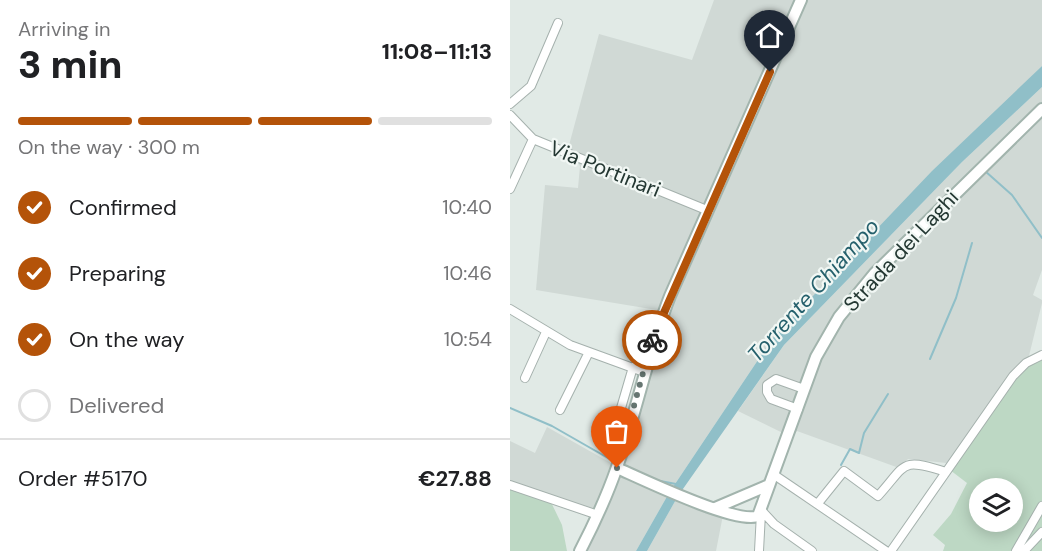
<!DOCTYPE html>
<html lang="en">
<head>
<meta charset="utf-8">
<style>
  :root { --surface:#fff; --page:#f6f6f6; --text:#202124; --muted:#757577; --line:#e0e0e0; --accent:#b45309 }
  body { margin:0; font-family:"DM Sans",sans-serif; background:var(--page); color:var(--text); height:100vh; display:flex; flex-direction:column; font-size:22px; white-space:nowrap }
  * { box-sizing:border-box; margin:0 }
  p { font-size:20px; color:var(--muted) }
  .icon { flex:none; width:33px; height:33px; fill:none; stroke:currentColor; stroke-width:2; stroke-linecap:round; stroke-linejoin:round }
  .map { position:relative; flex:1; overflow:hidden }
  .side { display:flex; flex-direction:column; background:var(--surface); width:510px }
  .side>* { flex:none }
  .buttons { position:absolute; left:459px; top:478px; display:grid; gap:12px }
  .buttons a { display:grid; place-items:center; width:54px; height:54px; border-radius:50%; background:var(--surface); box-shadow:0 3px 15px #0003; font-size:30px }
  .pin { position:absolute; display:grid; place-items:center; width:51px; height:51px; color:#fff; margin:-62px -26px; border-radius:50% 50% 50% 0; rotate:-45deg; box-shadow:0 0 6px #0007 }
  .pin .icon { rotate:45deg }
  .courier { position:absolute; display:grid; place-items:center; width:60px; height:60px; margin:-30px; border:4px solid #b45309; border-radius:50%; background:#fff; color:#222; box-shadow:0 2px 8px #0007 }
  .overview em { font-style:normal; font-weight:800 }
  .overview div { display:flex; flex-direction:column-reverse }
  .overview { display:flex; align-items:center; justify-content:space-between; height:102px; padding:0 18px }
  h1 { font-size:39px; font-weight:800; line-height:45px }
  .bar { display:grid; grid-template-columns:repeat(4,1fr); gap:9px 6px; align-content:center; height:72px; padding:0 18px }
  .bar i { height:8px; border-radius:4px; background:var(--line) }
  .bar .selected { background:var(--accent) }
  .bar p { grid-column:span 4 }
  .line { display:flex; align-items:center; gap:15px; padding:0 18px; border-top:2px solid var(--line) }
  .line div { flex:1 }
  ol { padding:0 18px; list-style:none }
  li { display:flex; align-items:center; gap:18px; height:66px }
  li p { margin-inline-start:auto }
  li .icon { padding:6px; border-radius:50%; background:var(--accent); color:#fff; stroke-width:4 }
  li:last-child { color:var(--muted) }
  li i { width:33px; height:33px; border:3px solid var(--line); border-radius:50% }
  main { display:flex; flex:1; min-height:0 }
  .map>svg:first-child { display:block }
  .built { fill:#d0d9d5 }
  .green { fill:#bdd8c4; fill-rule:evenodd }
  .water { fill:#90bfc8 }
  .lines { fill:none; stroke-linecap:round; stroke-linejoin:round }
  .stream { stroke:#90bfc8; stroke-width:2 }
  .street-casing { stroke:#a5b1ad; stroke-width:10 }
  .secondary-casing { stroke:#a2b4ad; stroke-width:14 }
  .street { stroke:#fff; stroke-width:8 }
  .secondary { stroke:#fff; stroke-width:10 }
  .done { stroke:#667672; stroke-width:6; stroke-dasharray:0 10.8 }
  .route { stroke:#b45309; stroke-width:8 }
  .labels { text-anchor:middle; stroke-width:4.5; stroke-linejoin:round; paint-order:stroke }
  .street-label { font-size:21px; fill:#243833; stroke:#f1f7f4 }
  .water-label { font-size:22px; font-style:italic; fill:#25606c; stroke:#f1f7f4 }
</style>
</head>
<body>
<main>
<section class="side">
<div class="overview"><div><h1>3 min</h1><p>Arriving in</p></div><em>11:08–11:13</em></div>
<div class="bar"><i class="selected"></i><i class="selected"></i><i class="selected"></i><i></i><p>On the way · 300 m</p></div>
<ol>
<li><svg class="icon" aria-label="check" viewBox="0 0 24 24"><path d="M5 12l5 5 9-10"/></svg>Confirmed<p>10:40</p></li>
<li><svg class="icon" aria-label="check" viewBox="0 0 24 24"><path d="M5 12l5 5 9-10"/></svg>Preparing<p>10:46</p></li>
<li><svg class="icon" aria-label="check" viewBox="0 0 24 24"><path d="M5 12l5 5 9-10"/></svg>On the way<p>10:54</p></li>
<li><i></i>Delivered</li>
</ol>
<div class="line" style="height:78px"><div>Order #5170</div><b>€27.88</b></div>
</section>
<div class="map">
<svg width="532" height="551" viewBox="0 0 532 551">
  <rect width="100%" height="100%" fill="#e1eae6"/>
  <path class="built" d="M204,0H532V66L262,339L159,493L126,551H66L83,514L0,487V441L25,453L37,427L108,467L153,311L26,290L35,185L68,188L70,166L58,149L89,34L182,60Z
    M532,87V270L523,295L532,300V303L517,364L446,464L398,459L389,468L287,431L281,437L228,411L274,345L452,162Z
    M168,496L213,515L206,551H137Z"/>
  <path class="green" d="M532,356V551H433L435,545L423,535L441,514L457,483L440,470L505,376L517,364ZM470,489H502V522H470Z
    M0,487L38,496L52,525L57,551H0Z"/>
  <path class="water" d="M532,66V87L452,162L274,345L168,496L137,551H126L159,493L262,339L422,171Z"/>
  <g class="lines">
    <path class="stream" d="M475,171L502,195L532,238
      M420,359L446,298L462,243
      M0,408L42,426L105,462
      M331,465L340,449L349,453L354,433L378,394
      M145,480L166,484"/>
    <g class="street-casing">
      <path id="street" d="M0,104L21,86L48,23
        M0,115L23,139L199,211
        M0,189L23,139
        M0,309L60,345L134,372
        M15,378L36,332
        M288,409L261,399L257,392V385L266,379L294,389
        M50,410L79,352
        M99,449L123,367
        M263,474L376,551
        M0,485L88,515
        M309,502L334,471L368,496C397,464 390,457 436,472
        M252,511L264,524L302,551
        M249,551L251,513
        M381,551L503,376L516,363L532,355
        M506,551L532,506
        M514,551L532,532"/>
    </g>
    <g class="secondary-casing">
      <path id="secondary" d="M107,468C132,479 227,525 248,516L306,357L329,317L365,273L532,109
        M205,508L259,485
        M70,551C84,524 97,496 107,467C127,411 138,352 160,296L291,0"/>
    </g>
    <use href="#street" class="street"/>
    <use href="#secondary" class="secondary"/>
  </g>
  <g class="lines">
    <path class="done" d="M107,468L142,340"/>
    <path class="route" d="M142,340L260,72"/>
  </g>
  <g class="labels">
    <g class="street-label">
      <text transform="translate(95 169) rotate(22)" y="7">Via Portinari</text>
      <text transform="translate(391 251) rotate(-47)" y="7">Strada dei Laghi</text>
    </g>
    <g class="water-label">
      <text transform="translate(303 290) rotate(-48)" y="8">Torrente Chiampo</text>
    </g>
  </g>
</svg>
<div class="buttons">
<a><svg class="icon" aria-label="layers" viewBox="0 0 24 24"><path d="M12 4l9 5-9 5-9-5zM3 14l9 5 9-5"/></svg></a>
</div>
<div class="pin" style="left:107px;top:468px;background:#ea580c"><svg class="icon" aria-label="bag" viewBox="0 0 24 24"><path d="M5 8h14l-1 12H6zM9 8a3 3 0 0 1 6 0"/></svg></div>
<div class="pin" style="left:260px;top:72px;background:#1f2937"><svg class="icon" aria-label="home" viewBox="0 0 24 24"><path d="M3 11l9-7 9 7M6 9v11h12V9"/></svg></div>
<div class="courier" style="left:142px;top:340px"><svg class="icon" aria-label="bike" viewBox="0 0 24 24"><circle cx="6" cy="16" r="4"/><circle cx="18" cy="16" r="4"/><path d="M6 16l4-8h5l3 8M10 8l3 8H6M13 5h3"/></svg></div>
</div>
</main>
</body>
</html>
